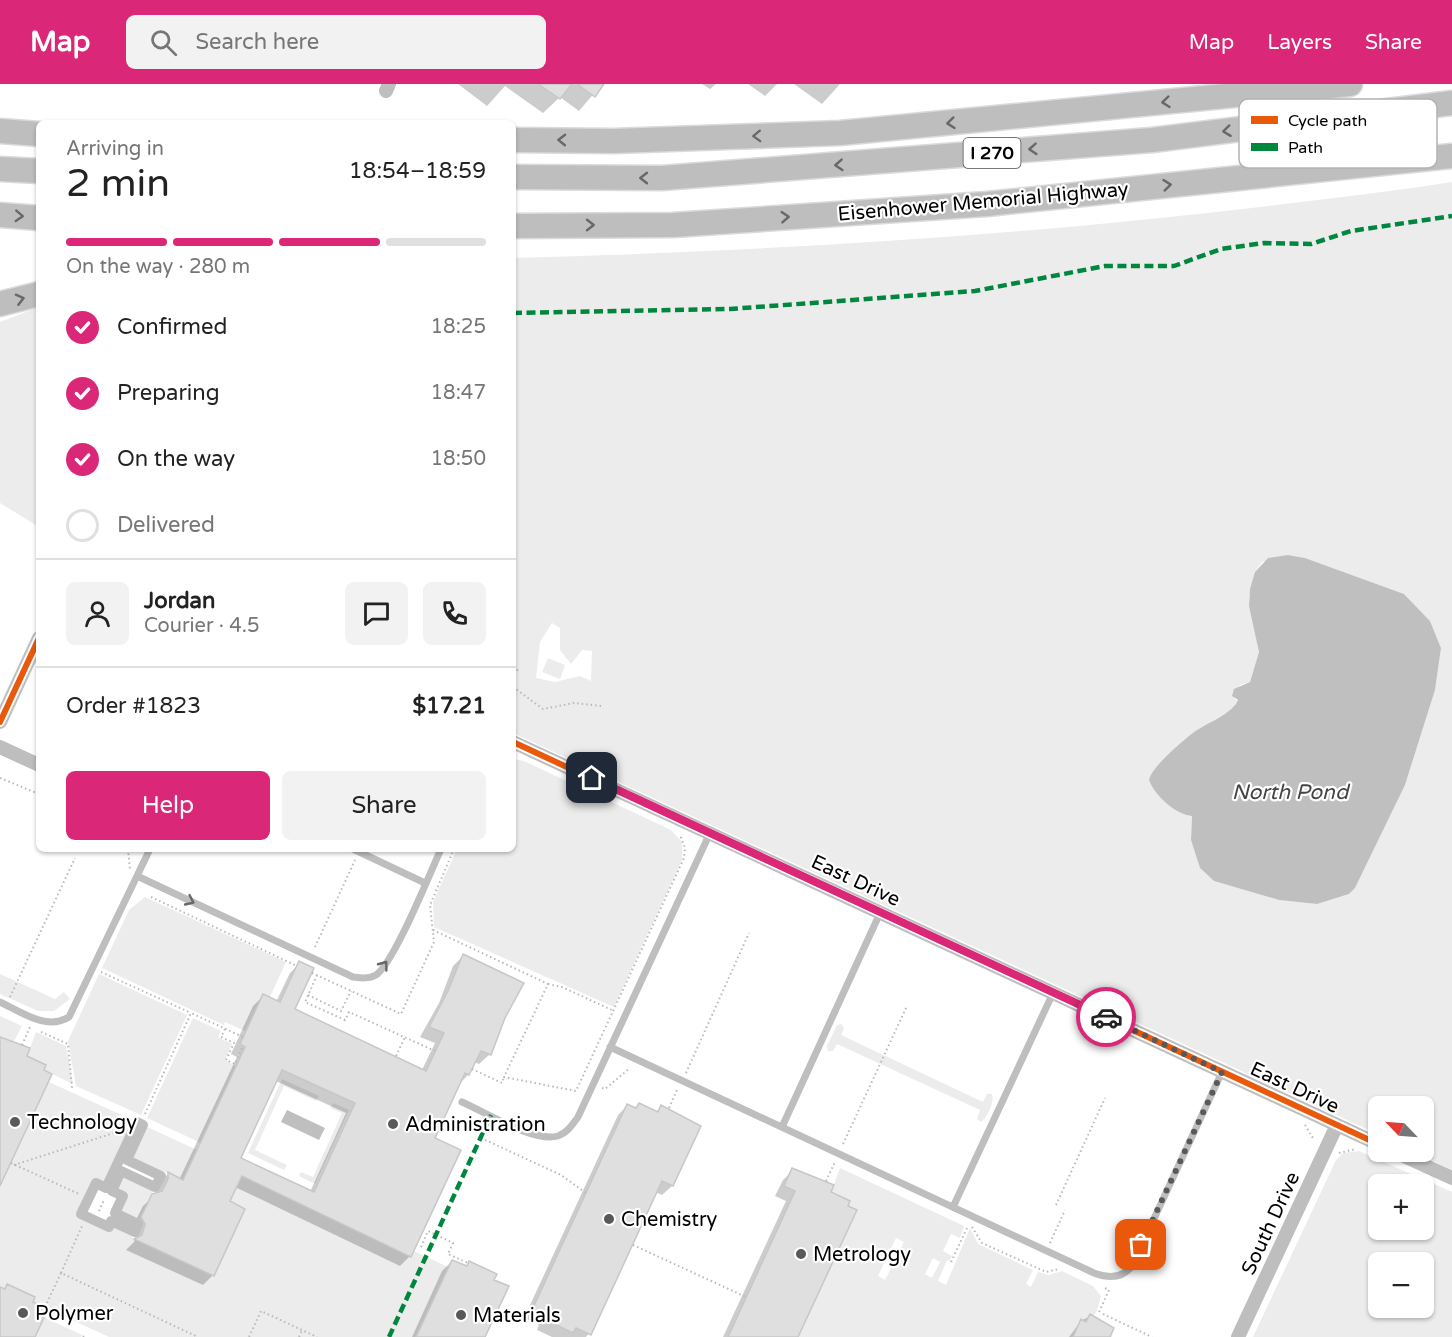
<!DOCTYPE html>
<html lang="en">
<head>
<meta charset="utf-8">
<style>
  :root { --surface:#fff; --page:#f2f2f2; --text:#222; --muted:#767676; --line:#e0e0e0; --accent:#db2777 }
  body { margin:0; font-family:"Varela Round",sans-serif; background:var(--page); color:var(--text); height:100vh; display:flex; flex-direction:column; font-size:22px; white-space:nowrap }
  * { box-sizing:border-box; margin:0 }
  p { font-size:20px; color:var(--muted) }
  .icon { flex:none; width:33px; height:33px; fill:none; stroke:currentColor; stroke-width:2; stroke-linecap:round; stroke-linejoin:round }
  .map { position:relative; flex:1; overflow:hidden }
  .details { position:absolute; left:36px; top:36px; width:480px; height:732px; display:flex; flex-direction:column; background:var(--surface); border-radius:9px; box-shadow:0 2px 4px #0004 }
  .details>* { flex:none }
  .needle { width:39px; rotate:295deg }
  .buttons { position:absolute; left:1368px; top:1012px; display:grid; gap:12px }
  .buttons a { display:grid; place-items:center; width:66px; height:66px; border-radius:9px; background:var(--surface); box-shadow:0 2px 4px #0004; font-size:30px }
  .pin { position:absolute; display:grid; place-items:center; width:51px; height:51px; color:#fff; margin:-26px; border-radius:12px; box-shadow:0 3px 9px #0006 }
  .courier { position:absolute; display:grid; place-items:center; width:60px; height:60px; margin:-30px; border:4px solid #db2777; border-radius:50%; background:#fff; color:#222; box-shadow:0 2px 8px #0007 }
  .headline em { font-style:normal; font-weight:600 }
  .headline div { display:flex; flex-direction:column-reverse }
  .headline { display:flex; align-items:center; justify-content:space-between; height:102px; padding:0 30px }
  h1 { font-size:39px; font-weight:600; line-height:45px }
  .bar { display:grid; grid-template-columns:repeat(4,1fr); gap:9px 6px; align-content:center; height:72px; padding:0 30px }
  .bar i { height:8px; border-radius:4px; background:var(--line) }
  .bar .selected { background:var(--accent) }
  .bar p { grid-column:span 4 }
  .line { display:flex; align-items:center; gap:15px; padding:0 30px; border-top:2px solid var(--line) }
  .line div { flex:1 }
  .round { display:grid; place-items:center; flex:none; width:63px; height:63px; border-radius:9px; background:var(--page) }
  ol { padding:0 30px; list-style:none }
  li { display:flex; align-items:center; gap:18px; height:66px }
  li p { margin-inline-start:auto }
  li .icon { padding:6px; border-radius:50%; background:var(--accent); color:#fff; stroke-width:4 }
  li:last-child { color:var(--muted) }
  li i { width:33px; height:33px; border:3px solid var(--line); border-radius:50% }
  .cta { display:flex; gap:12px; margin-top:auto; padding:12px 30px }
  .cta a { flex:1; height:69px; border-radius:9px; background:var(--accent); color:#fff; font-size:24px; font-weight:600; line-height:69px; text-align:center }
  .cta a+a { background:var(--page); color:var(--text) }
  header { display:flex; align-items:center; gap:36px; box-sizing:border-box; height:84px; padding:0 30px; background:var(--accent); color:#fff }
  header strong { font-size:28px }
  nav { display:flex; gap:33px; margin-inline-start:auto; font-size:21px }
  .search { width:420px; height:54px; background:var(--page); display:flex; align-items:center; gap:15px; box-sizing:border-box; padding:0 21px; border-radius:9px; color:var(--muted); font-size:22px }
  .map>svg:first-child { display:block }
  .green { fill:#ececec; fill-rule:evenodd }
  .water { fill:#bfbfbf }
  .shadow { fill:#0003; fill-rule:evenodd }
  .building { fill:#dfdfdf; stroke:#c7c7c7; stroke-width:1.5; fill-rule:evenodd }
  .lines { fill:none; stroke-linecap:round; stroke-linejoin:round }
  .motorway-casing { stroke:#dbdbdb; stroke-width:27 }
  .path { stroke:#b9b9b9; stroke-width:2; stroke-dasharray:1.5 3; stroke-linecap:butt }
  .service { stroke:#bebebe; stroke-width:7 }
  .pedestrian { stroke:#bebebe; stroke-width:10 }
  .minor { stroke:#bebebe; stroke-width:14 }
  .motorway { stroke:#bebebe; stroke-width:24 }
  .quiet { stroke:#00873e; stroke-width:4.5; stroke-dasharray:9 4.5; stroke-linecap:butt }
  .cycleway-casing { stroke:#fff; stroke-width:10 }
  .cycleway { stroke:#e8590c; stroke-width:6 }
  .oneway { stroke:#686868 }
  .done { stroke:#595959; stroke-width:6; stroke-dasharray:0 10.8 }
  .route { stroke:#db2777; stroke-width:8 }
  .poi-dot { fill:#595959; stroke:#fff; stroke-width:2 }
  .labels { text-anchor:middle; stroke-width:4.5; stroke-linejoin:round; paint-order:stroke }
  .shield { fill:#fff; stroke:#4c4c4c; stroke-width:1.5 }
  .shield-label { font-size:18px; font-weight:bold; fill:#000 }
  .street-label { font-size:20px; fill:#000; stroke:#fff }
  .poi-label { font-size:20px; fill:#000; stroke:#fff; text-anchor:start }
  .water-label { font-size:21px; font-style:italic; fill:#444; stroke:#fff }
  .key { fill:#fff; stroke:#b2b2b2; stroke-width:1.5 }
  .key-label { font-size:16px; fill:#000 }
</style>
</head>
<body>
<header>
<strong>Map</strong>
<div class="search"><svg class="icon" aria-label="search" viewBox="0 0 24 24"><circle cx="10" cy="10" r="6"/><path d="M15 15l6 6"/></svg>Search here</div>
<nav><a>Map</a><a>Layers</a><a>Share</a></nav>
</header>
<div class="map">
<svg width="1452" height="1253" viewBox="0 0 1452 1253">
  <rect width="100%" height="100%" fill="#fff"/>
  <path class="green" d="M1452,98V1086L1414,1068H1424V1023H1378V1038L1373,1041L1378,1050L1375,1049L513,649V174C766,167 1018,152 1269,122C1330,114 1391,108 1452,98ZM1288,471L1305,474L1404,510L1430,537L1441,564L1435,606L1405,701L1355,804L1349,810L1317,820L1279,816L1214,797L1200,784L1191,756L1192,732C1176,731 1154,711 1149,696C1151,685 1181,657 1191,650C1207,639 1224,634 1238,618L1234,614L1240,601L1250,598L1259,568L1249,513L1255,488L1262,478ZM552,539L560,544V566L571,580L582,566L592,567L591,597L580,592L555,598L536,594L540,558Z
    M39,223V443L0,419V238Z
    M548,574L565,581L560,595L542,588Z
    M513,675L524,677L671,746L682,758V776L614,923L434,843L433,818L457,765H513Z
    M145,813L286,878L270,913L263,911L245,947L225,938L224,941L102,884L129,826Z
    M0,890L55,915L64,908L70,915L54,927H38L0,910Z
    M99,890L187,931L141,1031L76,1002L68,957Z
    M0,932L22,942L13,959L0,953Z
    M193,934L221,947L218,953L232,960L225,976L236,982L201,1059L147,1034Z
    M841,940L844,944L841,951L983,1018L987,1010H992C995,1018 987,1034 981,1038L977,1035L980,1026L837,960L833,967H828L827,962L837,941Z
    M36,948L66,962L73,1000L44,986L46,981L27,972Z
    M282,995L319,1012L316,1017L284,1002L255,1066L287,1081L284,1086L248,1069Z
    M49,998L137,1038L106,1104L96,1100L81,1130L135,1148L132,1154L214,1192L245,1125L230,1117L242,1092L411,1173L414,1167L448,1183L416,1253H109L33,1218L35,1213L8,1200L5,1205L0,1203V1102Z
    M333,1019L349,1026L315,1100L299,1092L301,1088L313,1093L342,1029L330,1024Z
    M143,1041L197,1066L183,1096L163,1087L161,1092L127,1076Z
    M1359,1067L1452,1108V1253H1253L1336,1076L1343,1069ZM1378,1101H1424V1146H1378ZM1378,1179H1424V1224H1378Z
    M840,1084L964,1142L960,1154L951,1150L943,1167L952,1172L949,1177L947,1176L938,1197L946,1201L970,1144L978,1160L1033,1186L1026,1200L1031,1203L1038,1188L1049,1191L1062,1187L1093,1202L1101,1212L1097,1227L1093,1232L1090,1230L1086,1238L1081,1236L1073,1253H798L850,1118L831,1108ZM896,1154L904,1158L885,1196L878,1192ZM933,1174L940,1178L932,1194L925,1190Z
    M121,1087L155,1103L138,1140L115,1129L123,1112L112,1107Z
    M44,1233L82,1251L81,1253H35Z"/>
  <path class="water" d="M1288,471L1305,474L1404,510L1430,537L1441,564L1435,606L1405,701L1355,804L1349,810L1317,820L1279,816L1214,797L1200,784L1191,756L1192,732C1176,731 1154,711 1149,696C1151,684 1180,659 1190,651C1205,639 1223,635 1236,620L1238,616L1232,612L1234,605L1250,598L1259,568L1249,522L1250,505L1255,488L1268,474Z
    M287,1026L325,1044L319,1056L281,1038Z"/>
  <path class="shadow" d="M458,0H602L579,27L560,13L543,29L505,2L487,22Z
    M702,0H716L710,5Z
    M748,0H777L765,12Z
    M794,0H840L822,20Z
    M463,872L504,934L489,971L479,980L474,978L468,991L458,1001L433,1054L410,1172L400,1182L235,1103L228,1118L213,1191L203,1201L126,1166L134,1158L136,1150L132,1144L143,1122L156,1110L158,1100L168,1090L179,1096L237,973L231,970L253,922L263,912L276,918L290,889L300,879L293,926L422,986L435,959L420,953L439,919L453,882ZM276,997L346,1029L310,1108L239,1075Z
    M639,1021L655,1029L662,1022L699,1042L672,1102L662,1111L655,1108L590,1248L586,1253H552L537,1246L539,1241L524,1234L618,1031L627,1022L635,1025Z
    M793,1086L829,1109L796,1253H723L786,1117L775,1112L783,1096Z
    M452,1177L465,1183L470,1179L492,1196L484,1253H412L442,1187Z
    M1090,1232L1109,1251L1112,1253H1069L1081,1237Z"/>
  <path class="building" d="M538,0H572L560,15Z
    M577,0H604L595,13Z
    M463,870L524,899L505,934L491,971L481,967L469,991L465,989L435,1054L461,1066L411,1173L242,1092L230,1117L245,1125L214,1192L134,1155L142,1151L145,1140L141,1133L152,1110L162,1107L168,1095V1088L183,1096L245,963L240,960L263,910L280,918L299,877L314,884L295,925L426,987L444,949L429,943L448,907ZM282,986L355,1019L314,1108L241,1074Z
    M0,953L30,964L27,972L46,981L44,986L52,990L0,1102Z
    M639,1019L658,1028L661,1021L701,1042L673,1102L662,1097L591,1251L576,1244L573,1249L546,1236L548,1231L533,1224L627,1020L636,1024Z
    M792,1084L834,1101L831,1108L850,1117L848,1122L857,1126L798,1253H728L795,1107L784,1102Z
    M452,1176L467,1182L469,1177L497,1190L494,1196L509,1202L485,1253H416Z
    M7,1200L35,1213L33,1218L48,1225L35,1253H0V1203L5,1205Z
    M1090,1230L1114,1244L1110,1253H1073L1081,1235L1086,1238Z"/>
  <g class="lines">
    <g class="motorway-casing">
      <path id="motorway" d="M0,47L39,50
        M513,56L614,57L840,49L1350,0
        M0,85L39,87
        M513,93L662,94L1152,56L1452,19
        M0,131L39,134
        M513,142L673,141L987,120L1452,72
        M0,220L39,210"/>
    </g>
    <path class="path" d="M513,589L519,585
      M513,603L543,625L574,619L601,622
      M0,694L39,710
      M128,765L130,786
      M151,813L297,882
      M433,846L548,900L504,993L576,1007L684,774L685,764L680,751
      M315,863L355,776
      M101,888L191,929
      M312,889L401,930L434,858L430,821L454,765
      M317,891L305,918L345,936L349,928L435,967
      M548,900L562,903L614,927
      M308,911L341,927L351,907
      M10,913L75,774
      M225,945L221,953L234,959L226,976L235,980L243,962
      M41,948L68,960L72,1004
      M22,961L30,943
      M396,972L405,953
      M472,985L502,999L504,993
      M686,989L749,849
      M602,1004L605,1005L630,984
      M669,1024L677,1006
      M145,1030L191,929L243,953
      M1305,1041L1314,1056
      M481,1054L561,1091L586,1109
      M843,1060L907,922
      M1339,1069L1356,1065
      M11,1079L79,1110
      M14,1081L120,1047
      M826,1097L835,1078
      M1056,1121L1105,1014
      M99,1127L104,1116
      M972,1143L982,1159L1046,1188L1059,1185
      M1050,1159L1065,1126
      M633,1161L746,1213
      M421,1163L428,1147L453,1159L448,1170L468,1179
      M951,1178L968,1142
      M61,1189L82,1142
      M45,1223L61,1189L198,1253
      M1099,1228L1109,1206L1103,1203
      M1103,1230L1152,1253
      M83,1253L84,1252
      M249,1253L261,1227L317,1253
      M299,1253L302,1246"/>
    <path class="service" d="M353,765L425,799
      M137,792L353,893C361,894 369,895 376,891C394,879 430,789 441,765
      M0,918C21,928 47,947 69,933L150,765
      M610,963L1094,1189C1107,1194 1122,1195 1132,1182L1222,988
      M462,1018C485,1028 534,1059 558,1052C567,1049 572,1041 578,1033L710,749
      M782,1043L880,829
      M953,1123L1053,909"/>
    <path class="pedestrian" d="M137,1038L143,1041L127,1076L161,1092L155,1103L121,1087L112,1107L123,1112L115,1129L138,1140L135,1148L111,1137L109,1143L81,1130L96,1099L106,1104Z"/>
    <path class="minor" d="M386,7L389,0
      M0,638L39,554
      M513,658L1378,1060
      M0,663L39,681
      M1395,1068L1452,1094
      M1238,1253L1337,1041"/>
    <use href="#motorway" class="motorway"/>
    <path class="quiet" d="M513,229L730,225L975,207L1105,182H1174L1221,165L1264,159L1311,160L1351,147L1452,132
      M389,1253L491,1031"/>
    <g class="cycleway-casing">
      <path id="cycleway" d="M0,638L39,554
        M513,658L1378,1060"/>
    </g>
    <use href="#cycleway" class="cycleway"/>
  </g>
  <defs><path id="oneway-chevron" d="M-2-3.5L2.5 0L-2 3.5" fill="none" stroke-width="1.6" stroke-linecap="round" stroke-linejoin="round" transform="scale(1.5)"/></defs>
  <g class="oneway">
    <use href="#oneway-chevron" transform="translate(1166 18) rotate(174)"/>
    <use href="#oneway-chevron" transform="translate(951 39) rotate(174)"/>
    <use href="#oneway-chevron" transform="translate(1227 47) rotate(173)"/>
    <use href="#oneway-chevron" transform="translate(757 52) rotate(178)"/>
    <use href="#oneway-chevron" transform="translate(562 56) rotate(-179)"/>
    <use href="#oneway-chevron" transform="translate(1033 65) rotate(176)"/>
    <use href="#oneway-chevron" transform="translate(839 81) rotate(176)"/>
    <use href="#oneway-chevron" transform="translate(644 94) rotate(-180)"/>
    <use href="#oneway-chevron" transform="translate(1167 101) rotate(-6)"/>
    <use href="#oneway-chevron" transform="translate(19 132) rotate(3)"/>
    <use href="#oneway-chevron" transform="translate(785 133) rotate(-4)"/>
    <use href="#oneway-chevron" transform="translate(590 141)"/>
    <use href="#oneway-chevron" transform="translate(20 215) rotate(-14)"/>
    <use href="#oneway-chevron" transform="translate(190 817) rotate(25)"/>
    <use href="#oneway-chevron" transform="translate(384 881) rotate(-53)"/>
  </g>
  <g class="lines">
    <path class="done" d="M1106,933L1222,988L1141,1161"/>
    <path class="route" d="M592,694L1106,933"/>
  </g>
  <g class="poi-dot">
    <circle cx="15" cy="1038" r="6"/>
    <circle cx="393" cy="1040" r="6"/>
    <circle cx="609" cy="1135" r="6"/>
    <circle cx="801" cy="1170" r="6"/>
    <circle cx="23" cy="1229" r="6"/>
    <circle cx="461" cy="1231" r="6"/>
  </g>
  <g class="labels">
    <rect class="shield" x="963.5" y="54" width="57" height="30" rx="4.5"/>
    <g class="shield-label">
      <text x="992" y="75">I 270</text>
    </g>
    <g class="street-label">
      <text transform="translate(983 117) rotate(-5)" y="7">Eisenhower Memorial Highway</text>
      <text transform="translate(856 796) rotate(25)" y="7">East Drive</text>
      <text transform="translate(1295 1003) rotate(25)" y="7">East Drive</text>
      <text transform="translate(1270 1139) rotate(-65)" y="7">South Drive</text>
    </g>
    <g class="poi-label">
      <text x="27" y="1045">Technology</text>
      <text x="405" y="1047">Administration</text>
      <text x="621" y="1142">Chemistry</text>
      <text x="813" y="1177">Metrology</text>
      <text x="35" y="1236">Polymer</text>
      <text x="473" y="1238">Materials</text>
    </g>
    <g class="water-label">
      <text x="1290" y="715">North Pond</text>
    </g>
  </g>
  <rect x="1239" y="15" width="198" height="69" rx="9" class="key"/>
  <rect x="1251" y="32" width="27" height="8" fill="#e8590c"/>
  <rect x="1251" y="59" width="27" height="8" fill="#00873e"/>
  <g class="key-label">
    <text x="1288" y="42">Cycle path</text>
    <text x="1288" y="69">Path</text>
  </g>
</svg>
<div class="buttons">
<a><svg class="needle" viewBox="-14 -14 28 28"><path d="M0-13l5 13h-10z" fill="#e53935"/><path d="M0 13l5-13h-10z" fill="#767676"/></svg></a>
<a>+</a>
<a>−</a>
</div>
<div class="pin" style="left:1141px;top:1161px;background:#ea580c"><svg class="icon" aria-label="bag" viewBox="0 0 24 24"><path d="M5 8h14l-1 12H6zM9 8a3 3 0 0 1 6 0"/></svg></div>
<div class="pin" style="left:592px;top:694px;background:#1f2937"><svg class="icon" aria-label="home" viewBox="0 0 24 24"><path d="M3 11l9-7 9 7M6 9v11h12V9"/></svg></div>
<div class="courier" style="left:1106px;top:933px"><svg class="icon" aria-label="car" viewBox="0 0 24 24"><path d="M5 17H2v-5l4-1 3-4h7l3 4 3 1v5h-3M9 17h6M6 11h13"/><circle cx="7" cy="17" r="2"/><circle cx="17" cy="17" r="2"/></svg></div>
<section class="details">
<div class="headline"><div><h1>2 min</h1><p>Arriving in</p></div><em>18:54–18:59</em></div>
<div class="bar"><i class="selected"></i><i class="selected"></i><i class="selected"></i><i></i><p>On the way · 280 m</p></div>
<ol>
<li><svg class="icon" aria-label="check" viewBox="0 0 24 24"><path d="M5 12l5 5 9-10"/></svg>Confirmed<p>18:25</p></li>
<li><svg class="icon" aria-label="check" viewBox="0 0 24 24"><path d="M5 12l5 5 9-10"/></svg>Preparing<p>18:47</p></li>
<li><svg class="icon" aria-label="check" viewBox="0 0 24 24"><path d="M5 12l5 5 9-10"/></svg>On the way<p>18:50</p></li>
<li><i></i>Delivered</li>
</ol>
<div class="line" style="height:108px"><a class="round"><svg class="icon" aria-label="person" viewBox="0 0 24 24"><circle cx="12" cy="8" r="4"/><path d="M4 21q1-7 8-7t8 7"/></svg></a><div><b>Jordan</b><p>Courier · 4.5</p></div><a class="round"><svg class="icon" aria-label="chat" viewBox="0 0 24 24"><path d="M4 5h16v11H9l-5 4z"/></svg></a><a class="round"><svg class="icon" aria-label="phone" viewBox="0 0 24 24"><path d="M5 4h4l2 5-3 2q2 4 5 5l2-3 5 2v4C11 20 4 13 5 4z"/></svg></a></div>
<div class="line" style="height:78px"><div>Order #1823</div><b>$17.21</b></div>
<div class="cta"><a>Help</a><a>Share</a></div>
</section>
</div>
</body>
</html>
